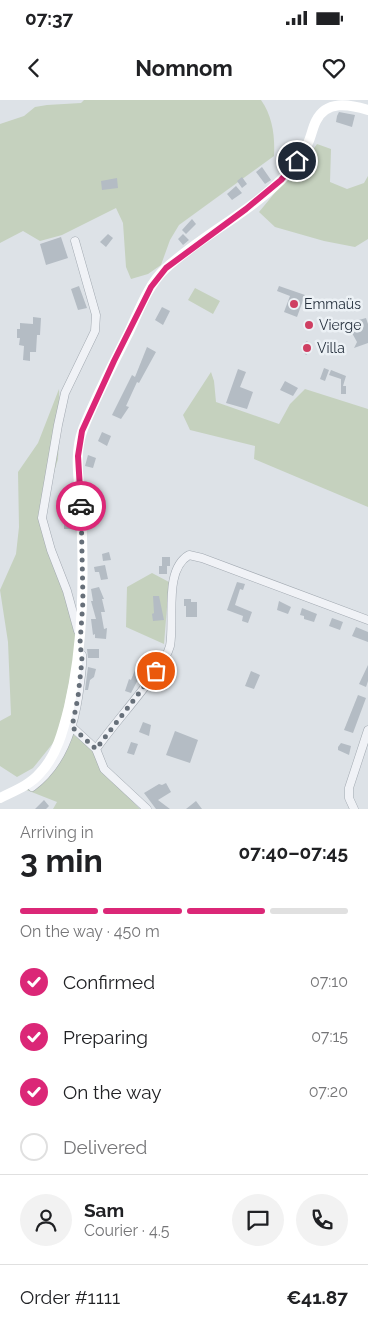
<!DOCTYPE html>
<html lang="en">
<head>
<meta charset="utf-8">
<style>
  :root { --surface:#fff; --page:#f2f2f2; --text:#202124; --muted:#757577; --line:#e0e0e0; --accent:#db2777 }
  body { margin:0; font-family:Raleway,sans-serif; background:var(--page); color:var(--text); height:100vh; display:flex; flex-direction:column; font-size:19px; white-space:nowrap }
  * { box-sizing:border-box; margin:0 }
  p { font-size:16px; color:var(--muted) }
  .icon { flex:none; width:28px; height:28px; fill:none; stroke:currentColor; stroke-width:2; stroke-linecap:round; stroke-linejoin:round }
  .map { position:relative; height:709px; overflow:hidden }
  .panel { display:flex; flex-direction:column; background:var(--surface); flex:1 }
  .panel>* { flex:none }
  .pin { position:absolute; display:grid; place-items:center; width:42px; height:42px; color:#fff; margin:-21px; border:2px solid #fff; border-radius:50%; box-shadow:0 1px 5px #0007 }
  .courier { position:absolute; display:grid; place-items:center; width:50px; height:50px; margin:-25px; border:4px solid #db2777; border-radius:50%; background:#fff; color:#222; box-shadow:0 1px 6px #0007 }
  .head em { font-style:normal; font-weight:700 }
  .head div { display:flex; flex-direction:column-reverse }
  .head { display:flex; align-items:center; justify-content:space-between; height:85px; padding:0 20px }
  h1 { font-size:32px; font-weight:700; line-height:38px }
  .bar { display:grid; grid-template-columns:repeat(4,1fr); gap:8px 5px; align-content:center; height:60px; padding:0 20px }
  .bar i { height:6px; border-radius:4px; background:var(--line) }
  .bar .current { background:var(--accent) }
  .bar p { grid-column:span 4 }
  .line { display:flex; align-items:center; gap:12px; padding:0 20px; border-top:1px solid var(--line) }
  .line div { flex:1 }
  .round { display:grid; place-items:center; flex:none; width:52px; height:52px; border-radius:26px; background:var(--page) }
  ol { padding:0 20px; list-style:none }
  li { display:flex; align-items:center; gap:15px; height:55px }
  li p { margin-inline-start:auto }
  li .icon { padding:5px; border-radius:50%; background:var(--accent); color:#fff; stroke-width:4 }
  li:last-child { color:var(--muted) }
  li i { width:28px; height:28px; border:2px solid var(--line); border-radius:50% }
  .status { display:flex; justify-content:space-between; align-items:center; height:35px; padding:0 25px; background:var(--surface); direction:ltr }
  .status svg { height:14px; fill:currentColor }
  header { display:flex; justify-content:space-between; align-items:center; height:65px; padding:0 20px; background:var(--surface); font-size:22px; font-weight:700 }
  .map>svg:first-child { display:block }
  .green { fill:#c5d1be }
  .building { fill:#b4bcc4 }
  .lines { fill:none; stroke-linecap:round; stroke-linejoin:round }
  .street-casing { stroke:#a2a9b1; stroke-width:9 }
  .street { stroke:#f0f2f6; stroke-width:8 }
  .secondary { stroke:#fff; stroke-width:10 }
  .done { stroke:#666f79; stroke-width:5; stroke-dasharray:0 9 }
  .route { stroke:#db2777; stroke-width:6 }
  .poi-dot { fill:#cf3f62; stroke:#ecf1f5; stroke-width:2 }
  .labels { text-anchor:middle; stroke-width:5; stroke-linejoin:round; paint-order:stroke }
  .poi-label { font-size:14px; fill:#26313e; stroke:#ecf1f5; text-anchor:start }
</style>
</head>
<body>
<div class="status"><b>07:37</b><svg viewBox="0 0 49 12"><path d="M0 12V9h3v3zM5 12V6h3v6zM10 12V3h3v9zM15 12V0h3v12zM26 1h20v11H26zM47 4h2v5h-2z"/></svg></div>
<header><svg class="icon" aria-label="back" viewBox="0 0 24 24"><path d="M15 5l-7 7 7 7"/></svg>Nomnom<svg class="icon" aria-label="heart" viewBox="0 0 24 24"><path d="M12 20l-8-8c-3-5 5-10 8-4 3-6 11-1 8 4z"/></svg></header>
<div class="map">
<svg width="368" height="709" viewBox="0 0 368 709">
  <rect width="100%" height="100%" fill="#dde2e7"/>
  <path class="green" d="M84,0H261C273,17 275,37 274,56L179,125L170,140L161,165L148,174L131,179L126,167L123,123L116,108L62,135L40,141L23,131L0,143V24L24,16L35,7L47,5L81,3Z
    M317,44L331,49L330,82L347,89L364,83L368,76V139L355,147L324,141L275,127L259,112L278,89L301,67Z
    M195,188L220,201L213,214L188,200Z
    M211,272L214,281L216,302L279,324L290,304L305,289L368,309V407L254,359L255,346L190,330L183,315Z
    M59,289L60,312L58,359L51,382L45,414L76,531L74,559L58,637L33,668L17,677L0,666V621L11,615L8,542L0,490L16,454L19,427L18,372L38,343Z
    M152,473L169,482L164,544L126,527L127,487Z
    M71,633L90,647L105,674L140,709H53L57,702L24,689Z"/>
  <path class="building" d="M339,12L355,15L352,27L336,22L337,16Z
    M262,67L271,80L265,84L256,72Z
    M242,77L247,84L242,88L237,81Z
    M117,78L118,88L102,90L101,81Z
    M236,86L242,93L232,100L227,94Z
    M192,119L196,124L186,134L182,130Z
    M108,134L113,138L106,147L100,142Z
    M183,134L189,140L183,145L178,139Z
    M61,137L68,158L46,165L40,144Z
    M79,186L87,208L78,210L71,189Z
    M279,186L305,195L297,217L284,212L290,196L277,191Z
    M162,207L170,211L163,225L155,220Z
    M33,217L41,218L40,235H37L36,252H30V261L23,260L24,246L19,245L20,238H17V229H20V223L33,224Z
    M366,218L368,224V243L354,248L357,242L352,233L357,229L355,221Z
    M307,241L313,249L306,255L301,249L304,247L302,245Z
    M147,247L156,252L139,283L137,282L126,306L129,307L121,319L112,315L132,275L135,277Z
    M324,268L329,270L325,281L320,279Z
    M238,269L246,272L240,287L253,292L247,309L226,303Z
    M331,270L346,276L343,286H346V294H341V279L329,275Z
    M285,281L298,288L293,296L280,290Z
    M102,332L111,336L107,346L98,341Z
    M88,355L96,358L93,368L85,366Z
    M72,417L73,429H64V418Z
    M109,452L111,460L103,461L102,454Z
    M162,457H170V466H167V474H159V466H162Z
    M105,465L108,479L101,480L99,472H95L94,467Z
    M237,482L245,484L243,490L240,489L235,505L252,512L248,523L242,521L243,516L227,510Z
    M99,487L104,499H102L105,512H101L104,529L107,528L106,539L95,538V534L93,535L91,519H96L91,501H93L91,489Z
    M153,496H159L164,520L153,521L152,514L154,513Z
    M184,499H191V502H197V517H186V506H184Z
    M279,501L291,507L288,514L277,510Z
    M302,508L317,514L314,522L304,519V516L300,515Z
    M332,518L343,522L340,530L329,526Z
    M356,527L368,532V542L352,536Z
    M87,549H99V558H88Z
    M368,565V581L366,587L359,584Z
    M88,567L96,569L94,577L90,580L88,590H85Z
    M135,570L142,572L131,593L125,591L129,579L131,580Z
    M251,571L260,575L254,589L245,586Z
    M358,595L366,598L353,633L344,630Z
    M143,622L151,625L149,636L139,632Z
    M175,631L198,640L190,663L166,655Z
    M131,642L138,644L134,655L127,653Z
    M341,643L351,646L349,655L338,650V647Z
    M166,683L171,692L158,700L170,709H156L144,693L159,684L162,685Z
    M44,700L49,706L46,709H35Z
    M196,701L202,709H186Z"/>
  <g class="lines">
    <g class="street-casing">
      <path id="street" d="M75,141L96,215L95,231L65,293L58,325L42,418L51,450L67,491L78,531
        M72,627L96,649L104,669L147,709
        M96,649C114,624 135,601 153,576C160,566 167,557 170,546C175,520 163,470 189,455L202,458L368,520
        M32,687C65,663 76,621 80,583C81,574 83,564 82,555
        M354,709L349,698V688L368,630"/>
    </g>
    <use href="#street" class="street"/>
    <path class="secondary" d="M0,698C14,691 30,685 40,673C57,655 63,631 69,607C84,542 84,476 81,410C80,383 73,356 83,329C96,296 113,264 129,232C139,211 148,185 165,169C201,136 247,114 281,80C291,70 301,57 307,45C311,38 312,29 316,21C326,0 349,4 368,10"/>
  </g>
  <g class="lines">
    <path class="done" d="M81,406L83,501L80,543L82,560L78,597L72,627L96,649L156,571"/>
    <path class="route" d="M81,406L78,356L82,331L114,261L151,187L166,168L246,109L281,80L297,61"/>
  </g>
  <g class="poi-dot">
    <circle cx="294" cy="204" r="5"/>
    <circle cx="309" cy="225" r="5"/>
    <circle cx="307" cy="248" r="5"/>
  </g>
  <g class="labels">
    <g class="poi-label">
      <text x="304" y="209">Emmaüs</text>
      <text x="319" y="230">Vierge</text>
      <text x="317" y="253">Villa</text>
    </g>
  </g>
</svg>
<div class="pin" style="left:156px;top:571px;background:#ea580c"><svg class="icon" aria-label="bag" viewBox="0 0 24 24"><path d="M5 8h14l-1 12H6zM9 8a3 3 0 0 1 6 0"/></svg></div>
<div class="pin" style="left:297px;top:61px;background:#1f2937"><svg class="icon" aria-label="home" viewBox="0 0 24 24"><path d="M3 11l9-7 9 7M6 9v11h12V9"/></svg></div>
<div class="courier" style="left:81px;top:406px"><svg class="icon" aria-label="car" viewBox="0 0 24 24"><path d="M5 17H2v-5l4-1 3-4h7l3 4 3 1v5h-3M9 17h6M6 11h13"/><circle cx="7" cy="17" r="2"/><circle cx="17" cy="17" r="2"/></svg></div>
</div>
<section class="panel">
<div class="head"><div><h1>3 min</h1><p>Arriving in</p></div><em>07:40–07:45</em></div>
<div class="bar"><i class="current"></i><i class="current"></i><i class="current"></i><i></i><p>On the way · 450 m</p></div>
<ol>
<li><svg class="icon" aria-label="check" viewBox="0 0 24 24"><path d="M5 12l5 5 9-10"/></svg>Confirmed<p>07:10</p></li>
<li><svg class="icon" aria-label="check" viewBox="0 0 24 24"><path d="M5 12l5 5 9-10"/></svg>Preparing<p>07:15</p></li>
<li><svg class="icon" aria-label="check" viewBox="0 0 24 24"><path d="M5 12l5 5 9-10"/></svg>On the way<p>07:20</p></li>
<li><i></i>Delivered</li>
</ol>
<div class="line" style="height:90px"><a class="round"><svg class="icon" aria-label="person" viewBox="0 0 24 24"><circle cx="12" cy="8" r="4"/><path d="M4 21q1-7 8-7t8 7"/></svg></a><div><b>Sam</b><p>Courier · 4.5</p></div><a class="round"><svg class="icon" aria-label="chat" viewBox="0 0 24 24"><path d="M4 5h16v11H9l-5 4z"/></svg></a><a class="round"><svg class="icon" aria-label="phone" viewBox="0 0 24 24"><path d="M5 4h4l2 5-3 2q2 4 5 5l2-3 5 2v4C11 20 4 13 5 4z"/></svg></a></div>
<div class="line" style="height:65px"><div>Order #1111</div><b>€41.87</b></div>
</section>
</body>
</html>
